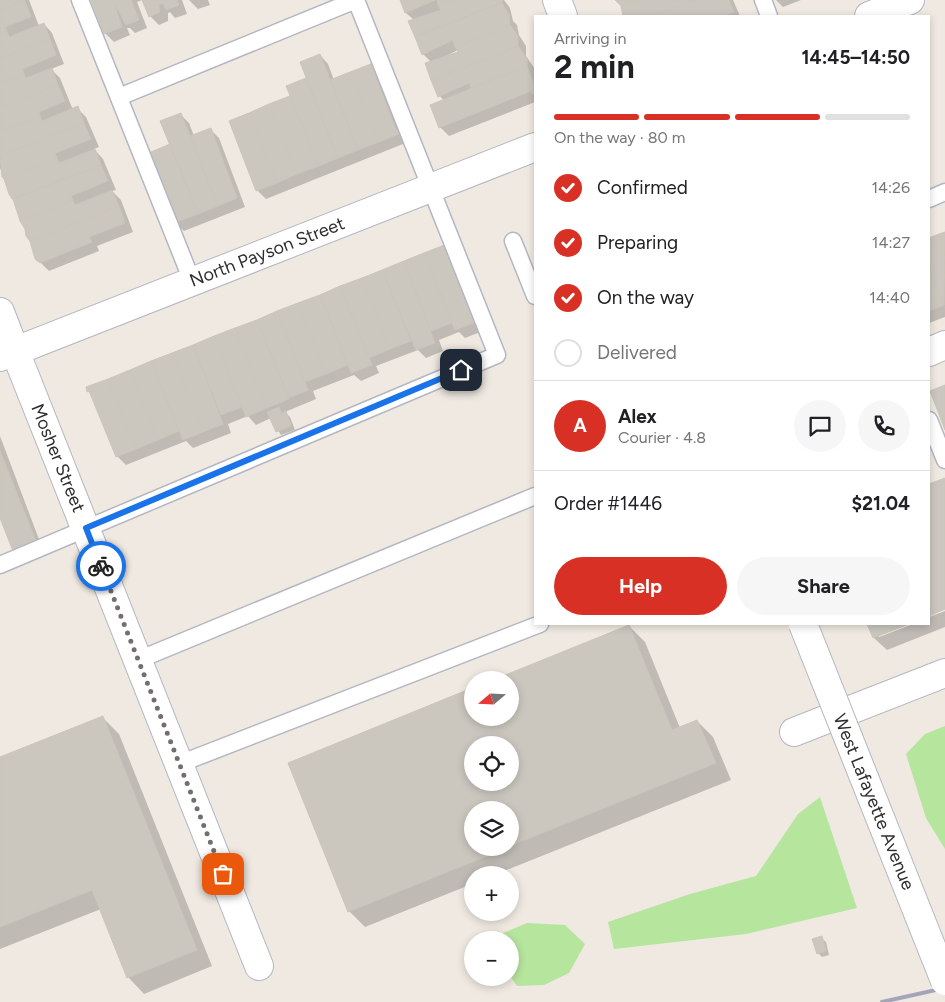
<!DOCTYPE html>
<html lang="en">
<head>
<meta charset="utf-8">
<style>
  :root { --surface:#fff; --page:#f6f6f6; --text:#202124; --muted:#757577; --line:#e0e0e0; --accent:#d93025 }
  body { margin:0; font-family:Figtree,sans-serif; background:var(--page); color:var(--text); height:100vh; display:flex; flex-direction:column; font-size:19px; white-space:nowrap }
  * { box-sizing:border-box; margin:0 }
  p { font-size:16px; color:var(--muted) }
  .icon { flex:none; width:28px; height:28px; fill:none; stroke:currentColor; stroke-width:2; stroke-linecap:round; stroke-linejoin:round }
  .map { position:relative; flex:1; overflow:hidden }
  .details { position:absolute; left:534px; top:15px; width:396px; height:610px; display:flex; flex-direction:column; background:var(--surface); border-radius:0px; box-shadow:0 2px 8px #0003 }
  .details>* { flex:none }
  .needle { width:32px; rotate:251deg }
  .tools { position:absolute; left:464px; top:671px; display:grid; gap:10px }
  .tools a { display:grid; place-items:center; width:55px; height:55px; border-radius:50%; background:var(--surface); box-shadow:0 2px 8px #0003; font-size:25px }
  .pin { position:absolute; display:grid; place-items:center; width:42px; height:42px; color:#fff; margin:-21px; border-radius:10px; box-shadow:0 2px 8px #0006 }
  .courier { position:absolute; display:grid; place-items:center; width:50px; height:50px; margin:-25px; border:4px solid #1a73e8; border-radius:50%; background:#fff; color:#222; box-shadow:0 1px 6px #0007 }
  .headline em { font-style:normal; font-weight:700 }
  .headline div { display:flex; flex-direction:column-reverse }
  .headline { display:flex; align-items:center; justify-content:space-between; height:85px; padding:0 20px }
  h1 { font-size:32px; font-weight:700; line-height:38px }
  .bar { display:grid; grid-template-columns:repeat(4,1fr); gap:8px 5px; align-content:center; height:60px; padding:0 20px }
  .bar i { height:6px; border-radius:4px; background:var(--line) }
  .bar .current { background:var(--accent) }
  .bar p { grid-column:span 4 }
  .line { display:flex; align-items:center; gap:12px; padding:0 20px; border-top:1px solid var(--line) }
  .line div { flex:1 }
  .round { display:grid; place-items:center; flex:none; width:52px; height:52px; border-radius:26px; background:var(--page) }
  ol { padding:0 20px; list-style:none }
  li { display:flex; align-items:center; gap:15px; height:55px }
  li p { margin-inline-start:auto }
  li .icon { padding:5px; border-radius:50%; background:var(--accent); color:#fff; stroke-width:4 }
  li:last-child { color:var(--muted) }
  li i { width:28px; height:28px; border:2px solid var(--line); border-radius:50% }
  .cta { display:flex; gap:10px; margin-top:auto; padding:10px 20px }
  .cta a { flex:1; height:58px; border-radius:30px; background:var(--accent); color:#fff; font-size:20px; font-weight:700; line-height:58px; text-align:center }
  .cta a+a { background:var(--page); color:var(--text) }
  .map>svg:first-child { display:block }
  .green { fill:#b6e59e }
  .shadow { fill:#0003; fill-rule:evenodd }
  .building { fill:#cbc7bf; stroke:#cbc5ba; fill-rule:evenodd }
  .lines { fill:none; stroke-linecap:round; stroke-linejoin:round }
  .lane-casing { stroke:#b4b7c1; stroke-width:19 }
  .street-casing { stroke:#b4b7c1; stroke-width:30 }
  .secondary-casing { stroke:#b4b7c1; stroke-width:30 }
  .lane { stroke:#fff; stroke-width:16 }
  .street { stroke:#fff; stroke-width:28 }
  .secondary { stroke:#fff; stroke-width:28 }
  .rail { stroke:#a3a6b8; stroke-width:4 }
  .secondary-bridge-casing { stroke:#b4b7c1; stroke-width:30; stroke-linecap:butt }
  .secondary-bridge { stroke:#fff; stroke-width:28 }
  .done { stroke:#726f6d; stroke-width:5; stroke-dasharray:0 9 }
  .route { stroke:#1a73e8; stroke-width:6 }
  .labels { text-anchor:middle; stroke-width:4; stroke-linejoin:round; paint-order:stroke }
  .street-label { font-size:18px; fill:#2e2e2e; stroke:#fff }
</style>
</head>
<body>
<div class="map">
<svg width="945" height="1002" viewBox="0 0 945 1002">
  <rect width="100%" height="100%" fill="#efe9e1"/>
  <path class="green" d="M945,726V849L926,818L906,754L925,734Z
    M820,797L857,908L746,934L614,949L608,922L690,894L756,876L798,814Z
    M527,923L565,925L585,944L569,973L544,985L517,986L510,976V940H499L501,934Z"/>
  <path class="shadow" d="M0,0H29L39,26L44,24L52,33L64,64L51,69L60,78L73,110L77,108L86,117L99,147L94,149L103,159L116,190L112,191L121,200L133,232L97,246L99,251L49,271L36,258L17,205L0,168Z
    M92,0H142L137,2L147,28L135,33L130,28H127L130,35L114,42L105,33Z
    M143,0H182L187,14L175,18L170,12L168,13V21L159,25L150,16Z
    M208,0L210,5L198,9L189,0Z
    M401,0H504L510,8L513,21L517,25L519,35L526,46V56L535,69V102L449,136L440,127L444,101L440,96L426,64L431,62L423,54L410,21L414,20L406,13ZM458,50L459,53L448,57V55Z
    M617,0H733L740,16H624L622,5Z
    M776,0H801L783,7Z
    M320,55L328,64L334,80L370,66L379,74L408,142L266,199L257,190L230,121L292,97L288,87L308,79Z
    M180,114L189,123L194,136L210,129L219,138L245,207L184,231L175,223L178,218L171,145Z
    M945,232V317L929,323V239Z
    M446,245L483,331L465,338L459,332L439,340L443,351L426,358L418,350L376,366L379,373L361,381L354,375L313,391L316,399L285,412L290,417L295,430L281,435L271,418L256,425L248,416L228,424L231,433L193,448L186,441L126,465L117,456L92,395L87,388Z
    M0,436L43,550L0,515Z
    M945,479V608L929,614V486Z
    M945,611V627L887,650L874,638L869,624H906L879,635V637L913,624H929V617Z
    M629,626L645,642L680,728L697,721L713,737L731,780L494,875H472V884L365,927L349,911L290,763L472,689V718H510V680H496ZM472,745H510V782H472ZM472,810H510V848H472Z
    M103,718L119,734L212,966L144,994L128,977L101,909L0,949V759Z
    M821,938L826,942L829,955L822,957L818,953Z"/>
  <path class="building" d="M0,0H24L25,1L0,11Z
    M91,0H113L122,27L104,34Z
    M113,0H131L139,20L126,25Z
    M142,0H158L160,12L149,17Z
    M158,0H177L179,5L166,10L163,3L159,5Z
    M400,0H435L405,13Z
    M437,0H451L438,5Z
    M451,0H502V2L415,37L408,21L441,10L438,5Z
    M615,0H635L621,6Z
    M635,0H694L653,16H623L621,6Z
    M694,0H729L734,12L723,16H653Z
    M25,1L31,17L5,27L7,31L0,34V11Z
    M502,3L509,15L510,25L455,47L453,40L422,55L415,37Z
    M44,23L50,39L0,59V34L7,31L9,37Z
    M510,25L518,36V46L431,80L425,63L458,52L455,47Z
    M50,39L56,55L22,69L24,74L0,83V59Z
    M518,46L527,59V66L471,88L469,83L438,97L431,80Z
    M320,54L358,150L338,158L300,62Z
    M371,64L396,130L399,128L401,133L379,142L350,72Z
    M527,66L535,87V93L532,94L531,91L439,128L430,105Z
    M52,68L58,85L0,108V83L24,74L26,78Z
    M350,72L379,142L358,150L330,80Z
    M306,78L338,158L319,166L286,86Z
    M58,85L65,101L39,112L40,116L0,132V108Z
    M290,96L319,166L297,174L269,104Z
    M269,104L297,174L277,183L249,113Z
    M78,106L84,123L0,156V132L40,116L42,121Z
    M181,113L218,206L198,214L160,121Z
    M249,113L277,183L256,191L229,121Z
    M84,123L91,139L55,153L57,158L4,179L2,177L0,156Z
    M211,128L237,198L218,206L190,136Z
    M170,144L198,214L174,223L172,218L176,217L151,152Z
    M95,149L101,165L12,199L9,194L4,179L57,158L59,163Z
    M101,165L108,181L71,196L73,200L20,221L13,199Z
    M112,190L119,206L30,241L26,236L25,229L20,221L73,200L75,205Z
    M119,206L125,223L89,237L92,242L40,263L35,259L30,241Z
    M945,232V249L939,234Z
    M939,234L945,249L944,305L929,267V238Z
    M447,244L448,249L446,250L476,322L455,330L424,253Z
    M424,253L452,323L431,331L404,261Z
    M404,261L435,343L416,350L382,270Z
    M929,267L944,305L929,311Z
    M382,270L411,341L390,349L362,278Z
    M362,278L390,349L369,358L340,286Z
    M340,286L372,365L351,373L320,295Z
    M320,295L348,365L326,374L298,303Z
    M298,303L326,374L305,382L277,311Z
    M277,311L308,390L289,398L257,320Z
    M257,320L289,399L267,408L235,328Z
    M235,328L267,408L246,417L214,336Z
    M214,336L242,407L221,415L193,345Z
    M193,345L223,424L203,432L172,353Z
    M172,353L203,432L183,440L151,361Z
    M151,361L179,431L158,440L130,370Z
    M130,370L158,440L136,449L108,379Z
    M108,379L136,449L116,457L89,391L87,392L86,387Z
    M945,385V430L930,391Z
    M279,407L281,413L286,411L291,426L276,432L267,412Z
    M0,451L36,541L13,551L0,518Z
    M945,478V609L929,616V484Z
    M867,624H909L873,638Z
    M629,625L672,730L697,720L716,763L510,846V810H472V848H507L348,912L288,763L472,688V718H510V680H493ZM472,745H510V782H472Z
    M103,716L197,950L127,978L92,890L0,927V757Z
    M822,936L826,951L817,954L812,939Z"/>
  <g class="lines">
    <g class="lane-casing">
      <path id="lane" d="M80,0L192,281
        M763,0L769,16
        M119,97L356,0
        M929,199L945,192
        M513,241L535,296
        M929,420L945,460
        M0,565L497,355L356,0
        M138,660L535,496
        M179,764L540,624"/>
    </g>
    <g class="street-casing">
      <path id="street" d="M869,16L910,0
        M15,351L259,966
        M929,352L945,345
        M0,357L535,147
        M794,732L945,673"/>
    </g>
    <g class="secondary-casing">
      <path id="secondary" d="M557,0L563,16
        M0,312L15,351"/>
    </g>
    <use href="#lane" class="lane"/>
    <use href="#street" class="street"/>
    <use href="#secondary" class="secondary"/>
    <path class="rail" d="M882,1002L945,988"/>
    <g class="secondary-bridge-casing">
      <path id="secondary-bridge" d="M803,624L945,981"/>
    </g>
    <use href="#secondary-bridge" class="secondary-bridge"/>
  </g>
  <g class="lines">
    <path class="done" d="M101,566L223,874"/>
    <path class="route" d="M101,566L86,528L461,370"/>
  </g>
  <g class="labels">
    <g class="street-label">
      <text transform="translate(267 252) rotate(-21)" y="6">North Payson Street</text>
      <text transform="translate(58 458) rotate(68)" y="6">Mosher Street</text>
      <text transform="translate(874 802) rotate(68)" y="6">West Lafayette Avenue</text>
    </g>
  </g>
</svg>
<div class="tools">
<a><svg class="needle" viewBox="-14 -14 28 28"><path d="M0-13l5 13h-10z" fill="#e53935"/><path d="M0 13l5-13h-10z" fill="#757577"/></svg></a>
<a><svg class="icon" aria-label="locate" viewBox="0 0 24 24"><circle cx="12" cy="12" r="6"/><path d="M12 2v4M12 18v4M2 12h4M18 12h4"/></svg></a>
<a><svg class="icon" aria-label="layers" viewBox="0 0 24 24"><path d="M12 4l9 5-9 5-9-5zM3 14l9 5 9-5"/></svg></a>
<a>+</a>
<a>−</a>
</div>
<div class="pin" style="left:223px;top:874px;background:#ea580c"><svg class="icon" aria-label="bag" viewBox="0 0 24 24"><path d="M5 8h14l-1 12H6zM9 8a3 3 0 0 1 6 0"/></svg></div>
<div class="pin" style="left:461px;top:370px;background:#1f2937"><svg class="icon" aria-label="home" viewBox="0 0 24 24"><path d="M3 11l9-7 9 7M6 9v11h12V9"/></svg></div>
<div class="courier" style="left:101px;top:566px"><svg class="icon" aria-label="bike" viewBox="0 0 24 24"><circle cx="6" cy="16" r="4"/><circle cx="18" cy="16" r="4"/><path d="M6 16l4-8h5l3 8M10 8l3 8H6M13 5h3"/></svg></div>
<section class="details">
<div class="headline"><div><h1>2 min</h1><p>Arriving in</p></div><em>14:45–14:50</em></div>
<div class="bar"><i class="current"></i><i class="current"></i><i class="current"></i><i></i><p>On the way · 80 m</p></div>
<ol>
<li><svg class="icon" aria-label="check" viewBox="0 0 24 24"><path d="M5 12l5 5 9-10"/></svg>Confirmed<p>14:26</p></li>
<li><svg class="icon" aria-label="check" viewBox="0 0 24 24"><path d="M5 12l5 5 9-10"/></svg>Preparing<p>14:27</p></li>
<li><svg class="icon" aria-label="check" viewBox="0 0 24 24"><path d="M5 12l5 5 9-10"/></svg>On the way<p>14:40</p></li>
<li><i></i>Delivered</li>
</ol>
<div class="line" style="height:90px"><b class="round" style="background:var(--accent);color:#fff">A</b><div><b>Alex</b><p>Courier · 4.8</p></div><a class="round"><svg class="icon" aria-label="chat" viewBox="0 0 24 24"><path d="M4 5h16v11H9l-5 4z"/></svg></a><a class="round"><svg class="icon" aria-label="phone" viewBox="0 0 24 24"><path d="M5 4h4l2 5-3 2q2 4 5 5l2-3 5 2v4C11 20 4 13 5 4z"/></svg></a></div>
<div class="line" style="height:65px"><div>Order #1446</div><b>$21.04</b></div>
<div class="cta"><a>Help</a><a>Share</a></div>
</section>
</div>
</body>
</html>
